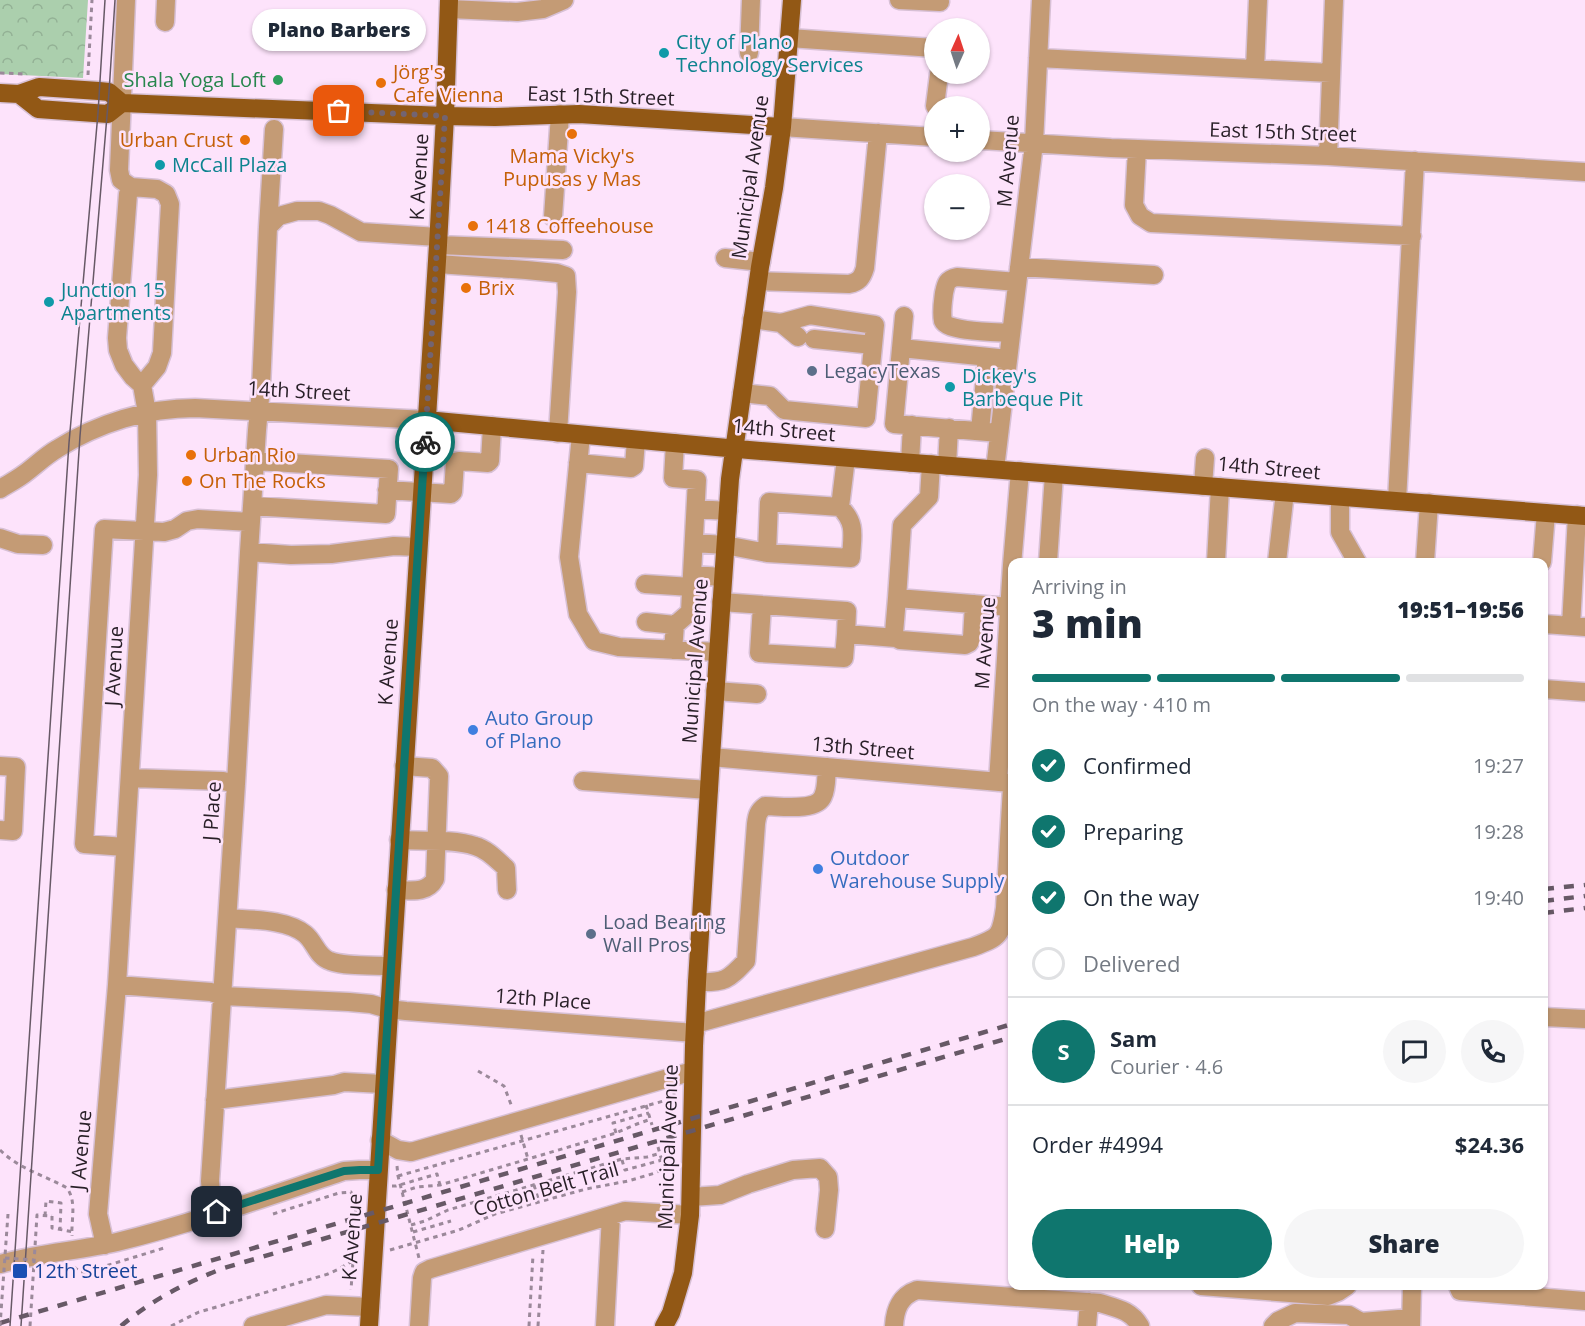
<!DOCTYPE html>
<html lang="en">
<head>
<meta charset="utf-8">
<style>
  :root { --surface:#fff; --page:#f6f6f7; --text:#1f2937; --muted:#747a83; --line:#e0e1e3; --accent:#0f766e }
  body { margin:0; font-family:"Open Sans",sans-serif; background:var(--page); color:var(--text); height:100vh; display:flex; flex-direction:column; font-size:22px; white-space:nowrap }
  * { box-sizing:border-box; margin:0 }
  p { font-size:20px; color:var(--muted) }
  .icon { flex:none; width:33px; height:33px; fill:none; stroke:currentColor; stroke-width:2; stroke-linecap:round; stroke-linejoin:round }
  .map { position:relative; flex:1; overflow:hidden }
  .details { position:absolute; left:1008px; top:558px; width:540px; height:732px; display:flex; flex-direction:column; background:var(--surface); border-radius:12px; box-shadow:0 2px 4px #0004 }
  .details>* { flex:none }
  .needle { width:39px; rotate:3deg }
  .fabs { position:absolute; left:924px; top:18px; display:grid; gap:12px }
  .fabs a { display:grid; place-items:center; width:66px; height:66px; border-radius:50%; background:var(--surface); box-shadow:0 2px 4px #0004; font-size:30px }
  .pin { position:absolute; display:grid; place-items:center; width:51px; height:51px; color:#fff; margin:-26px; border-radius:12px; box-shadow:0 3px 9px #0006 }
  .courier { position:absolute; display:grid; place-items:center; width:60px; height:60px; margin:-30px; border:4px solid #0f766e; border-radius:50%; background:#fff; color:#222; box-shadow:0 2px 8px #0007 }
  .bubble { position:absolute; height:42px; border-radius:21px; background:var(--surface); box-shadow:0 2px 4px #0004; font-size:20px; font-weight:800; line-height:42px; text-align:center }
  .head em { font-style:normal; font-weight:800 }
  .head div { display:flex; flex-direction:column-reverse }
  .head { display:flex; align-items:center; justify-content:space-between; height:102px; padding:0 24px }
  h1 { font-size:39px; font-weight:800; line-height:45px }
  .bar { display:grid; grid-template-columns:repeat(4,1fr); gap:9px 6px; align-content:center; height:72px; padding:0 24px }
  .bar i { height:8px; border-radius:4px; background:var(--line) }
  .bar .on { background:var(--accent) }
  .bar p { grid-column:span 4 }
  .line { display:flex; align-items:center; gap:15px; padding:0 24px; border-top:2px solid var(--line) }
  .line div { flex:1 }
  .round { display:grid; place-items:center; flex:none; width:63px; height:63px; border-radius:32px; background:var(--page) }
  ol { padding:0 24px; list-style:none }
  li { display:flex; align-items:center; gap:18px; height:66px }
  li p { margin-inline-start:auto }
  li .icon { padding:6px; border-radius:50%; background:var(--accent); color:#fff; stroke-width:4 }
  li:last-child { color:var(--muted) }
  li i { width:33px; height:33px; border:3px solid var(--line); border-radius:50% }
  .primary-button { display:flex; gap:12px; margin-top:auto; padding:12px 24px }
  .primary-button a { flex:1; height:69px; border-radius:36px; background:var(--accent); color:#fff; font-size:24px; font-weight:800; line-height:69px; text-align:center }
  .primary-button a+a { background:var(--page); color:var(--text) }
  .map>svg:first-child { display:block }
  .park { fill:url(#park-crowns) }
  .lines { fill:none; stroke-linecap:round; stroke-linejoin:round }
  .minor-casing { stroke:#d7c0d5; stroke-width:21 }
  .major-casing { stroke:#d7c0d5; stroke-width:21 }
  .path { stroke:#9b899a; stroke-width:3; stroke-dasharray:4.5 4.5; stroke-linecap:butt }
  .minor { stroke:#c49b75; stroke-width:18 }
  .major { stroke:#925815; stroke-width:18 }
  .tram { stroke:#675966; stroke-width:1.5 }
  .rail { stroke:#675966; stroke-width:4.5; stroke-dasharray:10 10; stroke-linecap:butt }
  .path-bridge { stroke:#9b899a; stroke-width:3; stroke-dasharray:4.5 4.5; stroke-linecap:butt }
  .done { stroke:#736471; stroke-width:6; stroke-dasharray:0 10.8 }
  .route { stroke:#0f766e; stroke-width:8 }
  .culture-dot { fill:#0f9aa8; stroke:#fde3fb; stroke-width:2 }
  .leisure-dot { fill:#2e9e5b; stroke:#fde3fb; stroke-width:2 }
  .food-dot { fill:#e8710a; stroke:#fde3fb; stroke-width:2 }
  .service-dot { fill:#5c6f8a; stroke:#fde3fb; stroke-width:2 }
  .shop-dot { fill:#3f7fe0; stroke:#fde3fb; stroke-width:2 }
  .transit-dot { fill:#1a4fb4; stroke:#fde3fb; stroke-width:2 }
  .labels { text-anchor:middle; stroke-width:5; stroke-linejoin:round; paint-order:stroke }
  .culture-label { font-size:20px; fill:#0d838f; stroke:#fde3fb; text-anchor:start }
  .food-label { font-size:20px; fill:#c56008; stroke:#fde3fb; text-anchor:start }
  .leisure-label { font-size:20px; fill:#27864d; stroke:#fde3fb; text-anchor:end }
  .street-label { font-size:20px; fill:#281f27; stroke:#fde3fb }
  .service-label { font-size:20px; fill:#4e5e75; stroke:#fde3fb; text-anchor:start }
  .shop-label { font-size:20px; fill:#366cbe; stroke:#fde3fb; text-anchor:start }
  .transit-label { font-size:20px; fill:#164399; stroke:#fde3fb; text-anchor:start }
</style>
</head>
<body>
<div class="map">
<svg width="1585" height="1326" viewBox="0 0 1585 1326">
  <defs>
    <pattern id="park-crowns" width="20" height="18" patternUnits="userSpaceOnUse" patternTransform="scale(1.5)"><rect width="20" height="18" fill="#abcfad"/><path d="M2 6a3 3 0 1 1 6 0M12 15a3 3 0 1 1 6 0" fill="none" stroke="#93b195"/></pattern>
  </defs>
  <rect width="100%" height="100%" fill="#fde3fb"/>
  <path class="park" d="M0,0H88L83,78L0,74Z"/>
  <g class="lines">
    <g class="minor-casing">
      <path id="minor" d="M126,0L119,170L121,180L131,187
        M899,0L940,2
        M449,9L517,12L543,9L564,0
        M165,22L166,0
        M789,38L934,48
        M749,53L751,0
        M1038,58L1331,73
        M1255,69L1258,0
        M935,106L939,74
        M782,127L934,137
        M980,140L1111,148L1328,156L1585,172
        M1137,149L1134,205L1140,216L1151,223L1412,236
        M1328,156L1334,0
        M131,187L157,189L166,194L170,204L162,353L157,367L142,385
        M553,217L560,114
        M268,227L274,129
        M438,245L563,250
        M725,258L761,262
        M437,264L526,270L557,273L566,276L567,292L558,433
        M1019,267L1154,275
        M758,281L849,284C859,282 862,278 865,268L878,133
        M904,316L894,424L999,433
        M781,323L798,337
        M1011,333C999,332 947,332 943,321C941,312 943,301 944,293C946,283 947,279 957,277L1017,282
        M814,339L873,345
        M901,348L1008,359
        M742,393L770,396L784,410L866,418L875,325L810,315L781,323L752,319
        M980,431L987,357
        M581,435L569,557L578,614L594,641L619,647L718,652
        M578,463L631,468L634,466L636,440
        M910,463L912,425
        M931,464L929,497L902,525L897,598L1010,607
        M947,466L949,428
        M995,469L1034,143L1041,0
        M1203,486L1205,458
        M0,489C8,484 16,480 24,474C35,466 45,456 57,449C98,423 147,408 195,408L426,420
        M387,490L451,494L453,492L455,462L459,461L488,463L490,461L492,426
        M1340,497V532L1357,562
        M1397,501L1415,161
        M252,506L386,514L389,469L255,461
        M696,509L728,511
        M0,538L18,544L43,545
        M694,543L725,545L767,553L769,502L840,507L846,458
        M249,552L291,555L331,554L394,546L418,547
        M767,553L851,558C852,536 857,524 840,507
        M1048,562L1054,474
        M1216,562L1220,487
        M1277,562L1285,492
        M1425,562L1429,503
        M1542,562L1546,513
        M692,575L723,577
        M645,584L691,587
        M897,598L894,633L896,638L900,640L965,645L969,643L972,638L974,604
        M721,602L847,611L846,634L896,638
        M762,605L759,653L844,658L846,634
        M646,622L675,625
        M1544,624L1585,627
        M1571,626L1577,515
        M673,650L675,625L690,612L697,480L673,478L675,443
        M1544,689L1585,692
        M715,691L757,694
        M711,757L1011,783
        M0,766L16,767L13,831L0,830
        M130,778L223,781L236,784
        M583,781L709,790
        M998,782L1012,565L1020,471
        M399,840C421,841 455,839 475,846C487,849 497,860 506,868L507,890
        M125,847L84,844L104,529L164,532L175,529L187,521L198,519L251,522
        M396,890C410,890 427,894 435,879L439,776L432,768L404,766
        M228,918C251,920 287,919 305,934C315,942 317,957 330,961C347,967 373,965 391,966
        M697,982C725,983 728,980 746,961L756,824C757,816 758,811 765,806C779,806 817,812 823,796C827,788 826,776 827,767
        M117,985L211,992L222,996L349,1002L371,1004L388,1009L406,1011L695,1033
        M1544,1017L1585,1019
        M695,1024L973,947C1000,937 1001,936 1005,908L1012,787
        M215,1100L334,1085L344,1082L383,1084
        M380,1140L398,1150L411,1152L693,1071
        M691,1197L720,1195L748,1184L793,1170L820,1168L828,1177L829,1190L825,1229
        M217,1212L211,1192L210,1181L236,784L249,552L257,430L261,388L268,227L279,216L297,211H319L330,215L361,232L438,237
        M105,1245L98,1214L117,985L148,475L147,413L142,385L133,377L124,365L118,350L117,338L128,194L131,187
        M0,1264C38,1253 78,1251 117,1242C194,1223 269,1196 344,1171L359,1170H378
        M1201,1286L1328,1296L1338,1292L1347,1286
        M1458,1286L1460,1291L1585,1301
        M1361,1322L1411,1318
        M253,1326L326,1305L370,1307
        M419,1326L422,1278L424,1272L430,1269L625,1211L690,1215
        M605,1326L611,1216
        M894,1326C895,1309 900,1296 917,1290L1100,1303C1116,1308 1131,1310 1140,1326
        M1087,1326L1089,1302
        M1273,1326L1278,1321L1295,1313L1349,1315L1361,1322L1362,1326
        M1411,1326L1412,1286"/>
    </g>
    <g class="major-casing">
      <path id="major" d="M0,93L19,94L39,87L99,91L109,92L122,103L445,116L495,117L579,114L782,127
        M19,94L38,109L108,114L122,103
        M426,420L749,450L1585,516
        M369,1326L438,245L445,116L449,0
        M664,1326L671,1313L683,1273L690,1215L694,1046L697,982L711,757L730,479L760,267L774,188L782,127L792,0"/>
    </g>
    <path class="path" d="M0,73L25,74
      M88,75L92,0
      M478,1071L504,1086L512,1107
      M646,1105L652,1125
      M616,1133L613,1123L649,1113
      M521,1135L528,1159
      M658,1147L664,1168
      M0,1150C19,1169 44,1175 67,1188C77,1202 71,1220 72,1236
      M622,1160L625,1170L662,1160
      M397,1166L398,1176L419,1258
      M398,1176L674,1098V1093
      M534,1185L539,1202
      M392,1186H396L437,1174L440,1185
      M402,1192L417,1187L440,1185L616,1133L637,1124L651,1119
      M273,1214L339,1193L351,1192L355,1203L356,1217L351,1290
      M45,1216L46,1201L61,1203L60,1230
      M52,1216V1228L74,1232
      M411,1225L425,1221L448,1210L622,1159L647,1157L661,1153
      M413,1232L451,1221
      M390,1250L459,1230L495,1214L586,1189L628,1181L655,1173L667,1167H676
      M74,1267L80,1272H86L164,1248
      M171,1326L199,1312L213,1308L328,1274L339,1269L352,1261
      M529,1326L533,1255
      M538,1326L543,1250"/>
    <use href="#minor" class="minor"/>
    <use href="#major" class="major"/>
    <path class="tram" d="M10,1326L69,443L98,113L105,0
      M21,1326L80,436L109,92L115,0"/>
    <path class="rail" d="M1544,889L1585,885
      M1544,901L1585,896
      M1544,913L1585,908
      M0,1323L1012,1024
      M121,1326C153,1299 185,1283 224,1268L1012,1037"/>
    <path class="path-bridge" d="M5,1258L34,1260
      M0,1326L8,1214
      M30,1326L37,1215L52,1216"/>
  </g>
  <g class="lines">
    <path class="done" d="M339,111L445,116L425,442"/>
    <path class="route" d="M217,1212L344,1171L360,1170H378L425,442"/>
  </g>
  <g class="culture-dot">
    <circle cx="664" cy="53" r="6"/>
    <circle cx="160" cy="165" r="6"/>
    <circle cx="49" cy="302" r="6"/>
    <circle cx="950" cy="387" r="6"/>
  </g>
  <circle class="leisure-dot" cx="278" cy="80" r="6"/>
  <g class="food-dot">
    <circle cx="381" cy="83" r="6"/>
    <circle cx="572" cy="134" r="6"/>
    <circle cx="245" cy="140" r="6"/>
    <circle cx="473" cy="226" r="6"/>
    <circle cx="466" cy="288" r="6"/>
    <circle cx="191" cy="455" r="6"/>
    <circle cx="187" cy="481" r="6"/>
  </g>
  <g class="service-dot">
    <circle cx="812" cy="371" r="6"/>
    <circle cx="591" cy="934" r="6"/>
  </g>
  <g class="shop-dot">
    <circle cx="473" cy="730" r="6"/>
    <circle cx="818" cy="869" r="6"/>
  </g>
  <rect class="transit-dot" x="12" y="1263" width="16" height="16" rx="3"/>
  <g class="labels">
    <g class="culture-label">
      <text x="676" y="49">City of Plano<tspan x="676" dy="23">Technology Services</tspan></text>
      <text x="172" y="172">McCall Plaza</text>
      <text x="61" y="297">Junction 15<tspan x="61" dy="23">Apartments</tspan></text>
      <text x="962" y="383">Dickey's<tspan x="962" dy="23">Barbeque Pit</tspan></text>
    </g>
    <g class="food-label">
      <text x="393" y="79">Jörg's<tspan x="393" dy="23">Cafe Vienna</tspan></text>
      <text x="233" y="147" text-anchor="end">Urban Crust</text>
      <text x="572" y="163" text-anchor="middle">Mama Vicky's<tspan x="572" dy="23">Pupusas y Mas</tspan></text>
      <text x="485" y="233">1418 Coffeehouse</text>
      <text x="478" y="295">Brix</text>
      <text x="203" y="462">Urban Rio</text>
      <text x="199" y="488">On The Rocks</text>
    </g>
    <g class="leisure-label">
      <text x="266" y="87">Shala Yoga Loft</text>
    </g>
    <g class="street-label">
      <text transform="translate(601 96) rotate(2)" y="7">East 15th Street</text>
      <text transform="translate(1283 132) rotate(2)" y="7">East 15th Street</text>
      <text transform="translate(1008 161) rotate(-85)" y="7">M Avenue</text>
      <text transform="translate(419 177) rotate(-87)" y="7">K Avenue</text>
      <text transform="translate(750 177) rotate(-82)" y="7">Municipal Avenue</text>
      <text transform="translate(299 391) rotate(3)" y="7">14th Street</text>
      <text transform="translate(784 430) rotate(5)" y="7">14th Street</text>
      <text transform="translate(1269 468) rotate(5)" y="7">14th Street</text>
      <text transform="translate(985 643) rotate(-86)" y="7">M Avenue</text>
      <text transform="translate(695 661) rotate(-86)" y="7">Municipal Avenue</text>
      <text transform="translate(388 662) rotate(-86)" y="7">K Avenue</text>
      <text transform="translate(114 666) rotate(-87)" y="7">J Avenue</text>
      <text transform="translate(863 748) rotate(5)" y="7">13th Street</text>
      <text transform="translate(212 811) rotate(-86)" y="7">J Place</text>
      <text transform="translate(543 999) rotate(4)" y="7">12th Place</text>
      <text transform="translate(668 1147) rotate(-88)" y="7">Municipal Avenue</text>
      <text transform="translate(81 1150) rotate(-85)" y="7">J Avenue</text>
      <text transform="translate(546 1189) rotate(-16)" y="7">Cotton Belt Trail</text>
      <text transform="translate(352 1237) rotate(-86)" y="7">K Avenue</text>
    </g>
    <g class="service-label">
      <text x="824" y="378">LegacyTexas</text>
      <text x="603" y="929">Load Bearing<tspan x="603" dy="23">Wall Pros</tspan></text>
    </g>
    <g class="shop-label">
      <text x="485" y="725">Auto Group<tspan x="485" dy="23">of Plano</tspan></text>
      <text x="830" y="865">Outdoor<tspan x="830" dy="23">Warehouse Supply</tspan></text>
    </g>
    <g class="transit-label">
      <text x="34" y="1278">12th Street</text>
    </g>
  </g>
</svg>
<div class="fabs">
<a><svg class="needle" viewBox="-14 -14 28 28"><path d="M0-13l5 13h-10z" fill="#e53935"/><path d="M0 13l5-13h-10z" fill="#747a83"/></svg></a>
<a>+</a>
<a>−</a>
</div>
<div class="pin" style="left:339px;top:111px;background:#ea580c"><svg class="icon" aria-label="bag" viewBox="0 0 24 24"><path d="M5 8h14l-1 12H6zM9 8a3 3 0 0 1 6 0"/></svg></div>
<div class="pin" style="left:217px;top:1212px;background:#1f2937"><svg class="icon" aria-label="home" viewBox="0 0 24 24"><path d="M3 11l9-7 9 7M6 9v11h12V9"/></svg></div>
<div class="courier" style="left:425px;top:442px"><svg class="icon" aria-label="bike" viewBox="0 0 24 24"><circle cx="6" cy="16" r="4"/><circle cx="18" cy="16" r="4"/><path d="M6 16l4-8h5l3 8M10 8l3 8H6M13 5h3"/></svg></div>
<div class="bubble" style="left:252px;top:9px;width:174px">Plano Barbers</div>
<section class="details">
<div class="head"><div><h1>3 min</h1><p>Arriving in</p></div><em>19:51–19:56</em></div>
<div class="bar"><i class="on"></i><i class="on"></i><i class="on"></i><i></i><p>On the way · 410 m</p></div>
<ol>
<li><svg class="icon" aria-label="check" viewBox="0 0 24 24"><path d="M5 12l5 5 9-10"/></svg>Confirmed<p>19:27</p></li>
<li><svg class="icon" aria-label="check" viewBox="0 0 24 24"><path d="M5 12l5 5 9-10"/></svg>Preparing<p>19:28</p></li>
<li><svg class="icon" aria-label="check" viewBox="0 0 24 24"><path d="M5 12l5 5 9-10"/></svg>On the way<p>19:40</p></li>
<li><i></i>Delivered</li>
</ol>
<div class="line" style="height:108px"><b class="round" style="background:var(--accent);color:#fff">S</b><div><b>Sam</b><p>Courier · 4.6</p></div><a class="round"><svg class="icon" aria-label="chat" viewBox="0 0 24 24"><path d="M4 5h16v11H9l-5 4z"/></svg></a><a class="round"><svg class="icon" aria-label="phone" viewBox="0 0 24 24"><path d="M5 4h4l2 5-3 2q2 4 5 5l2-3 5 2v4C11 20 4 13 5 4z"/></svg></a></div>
<div class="line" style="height:78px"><div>Order #4994</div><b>$24.36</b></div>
<div class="primary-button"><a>Help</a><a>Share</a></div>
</section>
</div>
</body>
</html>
